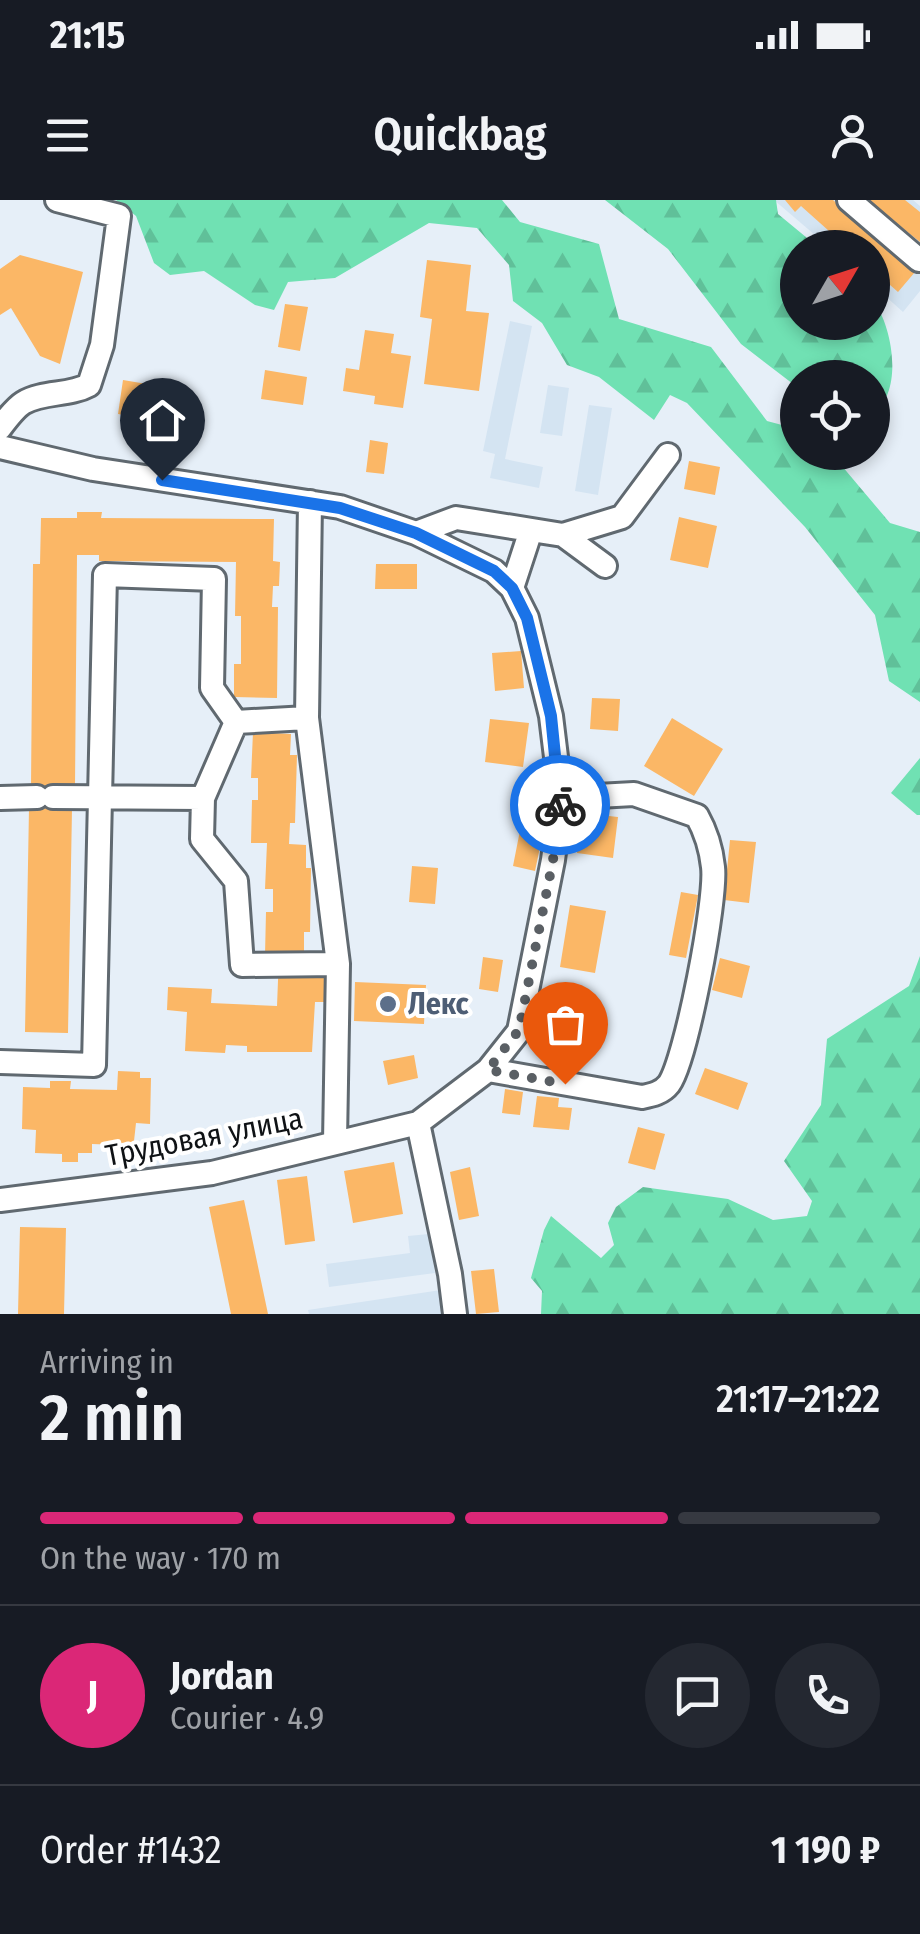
<!DOCTYPE html>
<html lang="en">
<head>
<meta charset="utf-8">
<style>
  :root { --surface:#171b24; --page:#242831; --text:#f1f3f6; --muted:#9ea1a6; --line:#363941; --accent:#db2777 }
  body { margin:0; font-family:"Fira Sans Condensed",sans-serif; background:var(--page); color:var(--text); height:100vh; display:flex; flex-direction:column; font-size:38px; white-space:nowrap }
  * { box-sizing:border-box; margin:0 }
  p { font-size:32px; color:var(--muted) }
  .icon { flex:none; width:55px; height:55px; fill:none; stroke:currentColor; stroke-width:2; stroke-linecap:round; stroke-linejoin:round }
  .map { position:relative; height:1114px; overflow:hidden }
  .drawer { display:flex; flex-direction:column; background:var(--surface); flex:1 }
  .drawer>* { flex:none }
  .needle { width:65px; rotate:51deg }
  .tools { position:absolute; left:780px; top:30px; display:grid; gap:20px }
  .tools a { display:grid; place-items:center; width:110px; height:110px; border-radius:50%; background:var(--surface); box-shadow:0 5px 15px #0003; font-size:50px }
  .pin { position:absolute; display:grid; place-items:center; width:85px; height:85px; color:#fff; margin:-102px -42px; border-radius:50% 50% 50% 0; rotate:-45deg; box-shadow:0 0 10px #0007 }
  .pin .icon { rotate:45deg }
  .courier { position:absolute; display:grid; place-items:center; width:100px; height:100px; margin:-50px; border:8px solid #1a73e8; border-radius:50%; background:#fff; color:#222; box-shadow:0 2px 12px #0007 }
  .head em { font-style:normal; font-weight:600 }
  .head div { display:flex; flex-direction:column-reverse }
  .head { display:flex; align-items:center; justify-content:space-between; height:170px; padding:0 40px }
  h1 { font-size:65px; font-weight:600; line-height:75px }
  .bar { display:grid; grid-template-columns:repeat(4,1fr); gap:15px 10px; align-content:center; height:120px; padding:0 40px }
  .bar i { height:12px; border-radius:8px; background:var(--line) }
  .bar .current { background:var(--accent) }
  .bar p { grid-column:span 4 }
  .line { display:flex; align-items:center; gap:25px; padding:0 40px; border-top:2px solid var(--line) }
  .line div { flex:1 }
  .round { display:grid; place-items:center; flex:none; width:105px; height:105px; border-radius:52px; background:var(--page) }
  .status { display:flex; justify-content:space-between; align-items:center; height:70px; padding:0 50px; background:var(--surface); direction:ltr }
  .status svg { height:28px; fill:currentColor }
  header { display:flex; justify-content:space-between; align-items:center; height:130px; padding:0 40px; background:var(--surface); font-size:45px; font-weight:600 }
  .map>svg:first-child { display:block }
  .built { fill:#d4e4f2 }
  .forest { fill:url(#forest-firs) }
  .building { fill:#fbb766 }
  .lines { fill:none; stroke-linecap:round; stroke-linejoin:round }
  .minor-casing { stroke:#606970; stroke-width:28 }
  .minor { stroke:#fff; stroke-width:22 }
  .done { stroke:#5a5f64; stroke-width:10; stroke-dasharray:0 18 }
  .route { stroke:#1a73e8; stroke-width:12 }
  .service-dot { fill:#5c6f8a; stroke:#fff; stroke-width:4 }
  .labels { text-anchor:middle; stroke-width:8; stroke-linejoin:round; paint-order:stroke }
  .service-label { font-size:30px; font-weight:bold; fill:#4e5e75; stroke:#fff; text-anchor:start }
  .street-label { font-size:30px; fill:#0f1215; stroke:#fff }
</style>
</head>
<body>
<div class="status"><b>21:15</b><svg viewBox="0 0 49 12"><path d="M0 12V9h3v3zM5 12V6h3v6zM10 12V3h3v9zM15 12V0h3v12zM26 1h20v11H26zM47 4h2v5h-2z"/></svg></div>
<header><svg class="icon" aria-label="menu" viewBox="0 0 24 24"><path d="M4 6h16M4 12h16M4 18h16"/></svg>Quickbag<svg class="icon" aria-label="person" viewBox="0 0 24 24"><circle cx="12" cy="8" r="4"/><path d="M4 21q1-7 8-7t8 7"/></svg></header>
<div class="map">
<svg width="920" height="1114" viewBox="0 0 920 1114">
  <defs>
    <pattern id="forest-firs" width="22" height="20" patternUnits="userSpaceOnUse" patternTransform="scale(2.5)"><rect width="22" height="20" fill="#70e1b3"/><path d="M5 1l3.5 6h-7zM16 11l3.5 6h-7z" fill="#60c099"/></pattern>
  </defs>
  <rect width="100%" height="100%" fill="#e6eff8"/>
  <path class="built" d="M774,0H913L920,6V91L903,112L873,85L872,48L829,47Z
    M510,121L532,126L505,259L543,267L539,288L490,278L495,254L483,251Z
    M548,185L569,188L562,236L540,233Z
    M589,205L612,208L598,295L575,291Z
    M429,1034L435,1073L329,1087L326,1064L410,1053L408,1036Z
    M441,1090L445,1114H309L308,1110Z"/>
  <path class="forest" d="M116,0H502L520,22L599,44L619,119L711,147L767,221L797,229L798,252L831,253L890,323L920,332V502L889,481L875,415L805,327L687,203L670,195L654,220L599,177L567,165L542,123L513,101L509,65L477,28L429,23L335,78L288,82L274,110L255,105L204,71L170,75L154,63L136,16Z
    M605,0H776L778,14L818,47L798,48V122H872L873,100C893,127 904,191 873,214L872,178H798L797,187L741,144L668,49Z
    M920,558V615H917L891,593Z
    M920,756V1114H541L542,1091L531,1078L544,1030L551,1016L601,1058L614,1045L608,1023L616,1007L643,987L728,999L773,1020L807,1016L812,1001L784,961L821,905L827,839L909,786Z"/>
  <path class="building" d="M785,0H833L915,72L898,92L872,69V48H848L801,6L795,12Z
    M867,0H905L920,12V42Z
    M20,55L83,72L60,164L40,156L11,108L0,115V69Z
    M427,60L471,65L466,111L489,113L479,191L424,184L432,119L420,117Z
    M285,104L308,107L300,151L278,147Z
    M365,130L394,134L391,153L411,156L403,208L374,204L375,196L343,191L346,168L359,170Z
    M265,170L307,177L303,205L261,199Z
    M123,180L170,188L164,222L118,214Z
    M370,240L388,243L384,274L366,272Z
    M689,261L720,267L715,295L684,289Z
    M77,312H102L101,318L274,319L273,361L280,362L279,386H273L272,407H278L277,498L234,497V464H241V416H235L236,362L99,361V355H77L75,586H53V609H72L68,833L25,832L29,608H37V586H31L33,364H40L41,318H77Z
    M679,317L717,326L708,368L670,360Z
    M376,364H417V389H375Z
    M521,451L524,488L495,491L492,453Z
    M592,498L620,499L618,531L590,529Z
    M672,518L723,549L694,596L644,566Z
    M490,519L529,523L523,567L485,562Z
    M253,532L291,534L290,555H297L295,623H290L289,644L306,645V668H311L310,732H304V756L326,779L325,802H315L312,852H247V846L226,845L225,853L185,851L187,812L167,810L168,787L212,789L211,803L277,806L279,755H265L266,712H273V689H265L267,643H251L252,600H258V578H251Z
    M524,610L547,614L535,671L513,666Z
    M581,613L618,617L613,658L577,653Z
    M730,640L756,642L749,703L724,700Z
    M412,666L438,668L435,704L409,702Z
    M681,692L698,695L686,758L669,755Z
    M570,705L606,711L595,773L560,767Z
    M483,757L503,760L498,792L479,789Z
    M720,758L750,766L742,798L712,790Z
    M355,782L426,785L424,824L354,821Z
    M540,816L569,819L567,847L537,844Z
    M414,855L418,878L388,885L383,861Z
    M705,868L748,883L738,910L695,894Z
    M118,871L140,872V878H151L150,924L136,923L133,950L119,949V945L92,944V953H78V962H62V954L35,953L36,930L22,929L23,887L50,888V881H71L70,889L117,890Z
    M505,889L523,892L520,915L502,913Z
    M537,896L559,898L558,907L572,908L569,930L533,927Z
    M638,927L665,934L655,970L628,963Z
    M394,962L403,1014L353,1023L344,971Z
    M470,967L479,1016L459,1020L450,972Z
    M307,976L315,1041L285,1045L277,980Z
    M244,1000L268,1114H231L209,1007Z
    M20,1027L66,1028L64,1114H18Z
    M494,1069L499,1112L476,1114L471,1071Z"/>
  <g class="lines">
    <g class="minor-casing">
      <path id="minor" d="M849,0L919,60
        M0,228C6,220 15,208 23,203C43,191 69,196 89,185L102,145L119,16L57,0
        M0,247L93,269L340,307L416,333L494,371L512,388L527,418L551,516L561,598L553,660L519,831L488,870L418,923L212,973L0,1000
        M416,333L456,318L563,335L605,366
        M563,335L622,317L668,255
        M512,388L531,330
        M236,522L307,518
        M53,597L203,598L202,639L236,681L242,765L338,764L307,518L310,302
        M0,598L37,597
        M0,862L94,865L105,375L214,379L212,488L236,522L203,598
        M488,870L642,897C652,895 662,893 669,884C686,860 717,699 713,667C711,648 706,632 697,616L634,594L561,598
        M418,923L450,1074L455,1114
        M335,942L338,764"/>
    </g>
    <use href="#minor" class="minor"/>
  </g>
  <g class="lines">
    <path class="done" d="M560,605L553,660L519,830L488,870L565,884"/>
    <path class="route" d="M162,280L340,308L416,333L494,371L512,388L527,418L551,516L560,605"/>
  </g>
  <circle class="service-dot" cx="388" cy="804" r="10"/>
  <g class="labels">
    <g class="service-label">
      <text x="408" y="814">Лекс</text>
    </g>
    <g class="street-label">
      <text transform="translate(204 937) rotate(-11)" y="10">Трудовая улица</text>
    </g>
  </g>
</svg>
<div class="tools">
<a><svg class="needle" viewBox="-14 -14 28 28"><path d="M0-13l5 13h-10z" fill="#e53935"/><path d="M0 13l5-13h-10z" fill="#9ea1a6"/></svg></a>
<a><svg class="icon" aria-label="locate" viewBox="0 0 24 24"><circle cx="12" cy="12" r="6"/><path d="M12 2v4M12 18v4M2 12h4M18 12h4"/></svg></a>
</div>
<div class="pin" style="left:565px;top:884px;background:#ea580c"><svg class="icon" aria-label="bag" viewBox="0 0 24 24"><path d="M5 8h14l-1 12H6zM9 8a3 3 0 0 1 6 0"/></svg></div>
<div class="pin" style="left:162px;top:280px;background:#1f2937"><svg class="icon" aria-label="home" viewBox="0 0 24 24"><path d="M3 11l9-7 9 7M6 9v11h12V9"/></svg></div>
<div class="courier" style="left:560px;top:605px"><svg class="icon" aria-label="bike" viewBox="0 0 24 24"><circle cx="6" cy="16" r="4"/><circle cx="18" cy="16" r="4"/><path d="M6 16l4-8h5l3 8M10 8l3 8H6M13 5h3"/></svg></div>
</div>
<section class="drawer">
<div class="head"><div><h1>2 min</h1><p>Arriving in</p></div><em>21:17–21:22</em></div>
<div class="bar"><i class="current"></i><i class="current"></i><i class="current"></i><i></i><p>On the way · 170 m</p></div>
<div class="line" style="height:180px"><b class="round" style="background:var(--accent);color:#fff">J</b><div><b>Jordan</b><p>Courier · 4.9</p></div><a class="round"><svg class="icon" aria-label="chat" viewBox="0 0 24 24"><path d="M4 5h16v11H9l-5 4z"/></svg></a><a class="round"><svg class="icon" aria-label="phone" viewBox="0 0 24 24"><path d="M5 4h4l2 5-3 2q2 4 5 5l2-3 5 2v4C11 20 4 13 5 4z"/></svg></a></div>
<div class="line" style="height:130px"><div>Order #1432</div><b>1 190 ₽</b></div>
</section>
</body>
</html>
